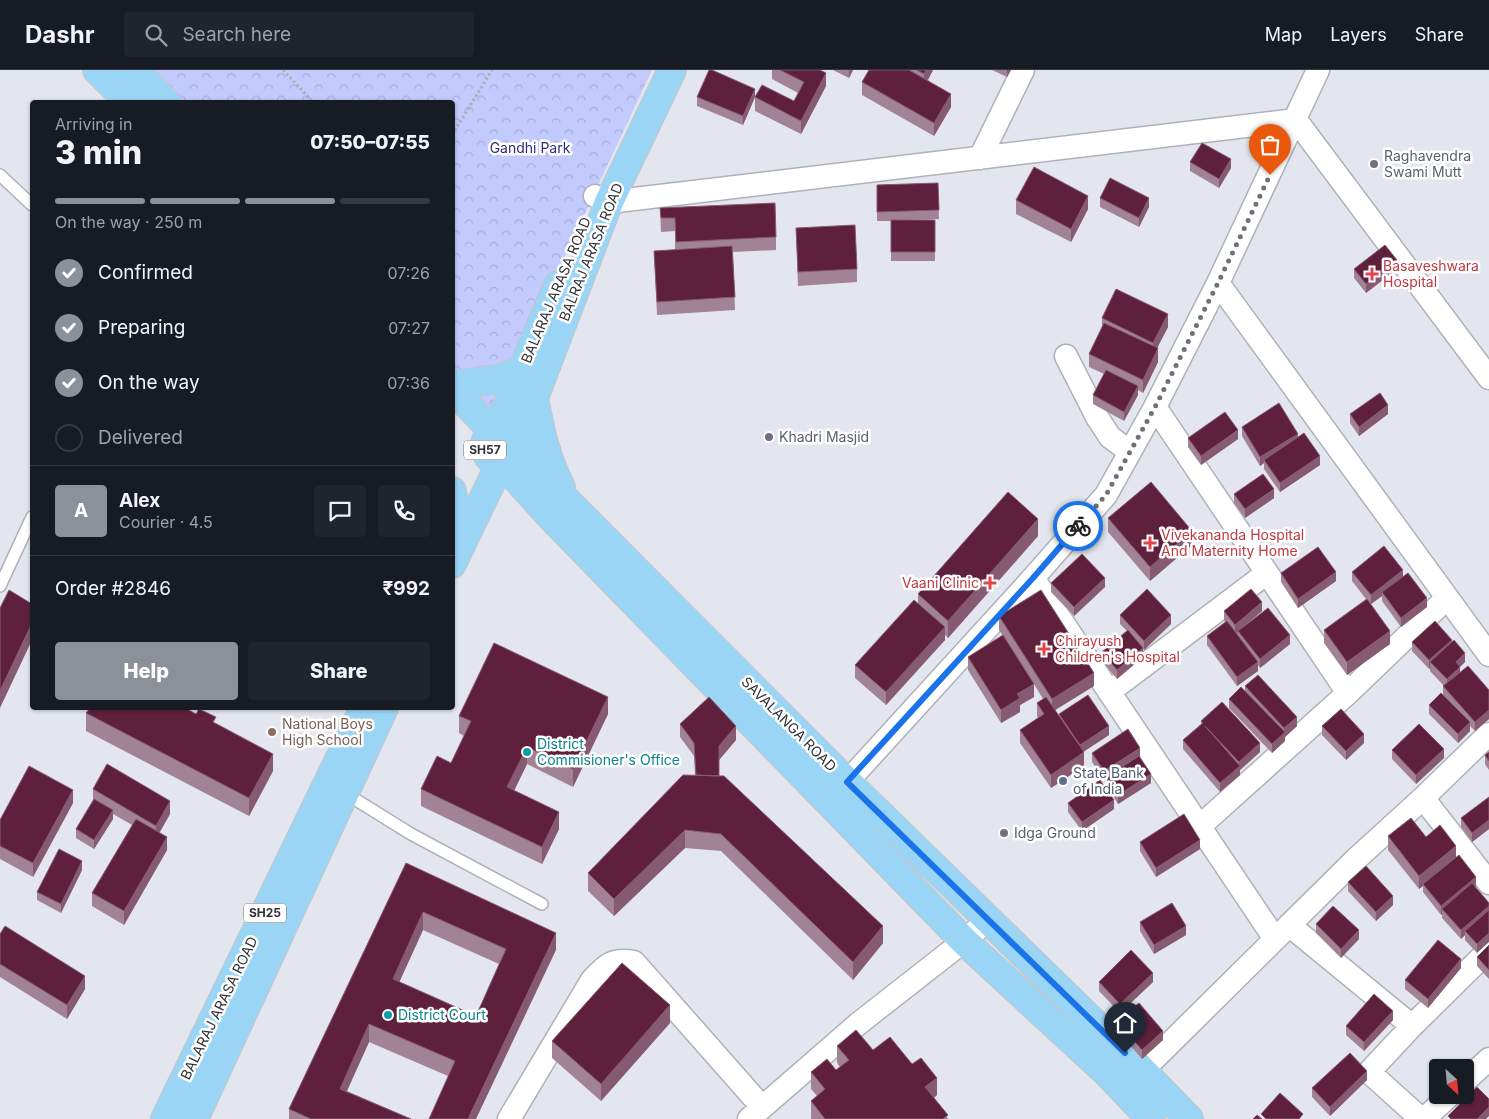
<!DOCTYPE html>
<html lang="en">
<head>
<meta charset="utf-8">
<style>
  :root { --surface:#171b24; --page:#20242c; --text:#f1f3f6; --muted:#9ea1a6; --line:#363941; --accent:#8c9099 }
  body { margin:0; font-family:Inter,sans-serif; background:var(--page); color:var(--text); height:100vh; display:flex; flex-direction:column; font-size:19px; white-space:nowrap }
  * { box-sizing:border-box; margin:0 }
  p { font-size:16px; color:var(--muted) }
  .icon { flex:none; width:28px; height:28px; fill:none; stroke:currentColor; stroke-width:2; stroke-linecap:round; stroke-linejoin:round }
  .map { position:relative; flex:1; overflow:hidden }
  .side { position:absolute; left:30px; top:30px; width:425px; height:610px; display:flex; flex-direction:column; background:var(--surface); border-radius:5px; box-shadow:0 1px 4px #0004 }
  .side>* { flex:none }
  .needle { width:32px; rotate:154deg }
  .fabs { position:absolute; left:1429px; top:989px; display:grid; gap:10px }
  .fabs a { display:grid; place-items:center; width:45px; height:45px; border-radius:5px; background:var(--surface); box-shadow:0 1px 4px #0004; font-size:25px }
  .pin { position:absolute; display:grid; place-items:center; width:42px; height:42px; color:#fff; margin:-51px -21px; border-radius:50% 50% 50% 0; rotate:-45deg; box-shadow:0 0 5px #0007 }
  .pin .icon { rotate:45deg }
  .courier { position:absolute; display:grid; place-items:center; width:50px; height:50px; margin:-25px; border:4px solid #1a73e8; border-radius:50%; background:#fff; color:#222; box-shadow:0 1px 6px #0007 }
  .summary em { font-style:normal; font-weight:800 }
  .summary div { display:flex; flex-direction:column-reverse }
  .summary { display:flex; align-items:center; justify-content:space-between; height:85px; padding:0 25px }
  h1 { font-size:32px; font-weight:800; line-height:38px }
  .bar { display:grid; grid-template-columns:repeat(4,1fr); gap:8px 5px; align-content:center; height:60px; padding:0 25px }
  .bar i { height:6px; border-radius:4px; background:var(--line) }
  .bar .active { background:var(--accent) }
  .bar p { grid-column:span 4 }
  .line { display:flex; align-items:center; gap:12px; padding:0 25px; border-top:1px solid var(--line) }
  .line div { flex:1 }
  .round { display:grid; place-items:center; flex:none; width:52px; height:52px; border-radius:5px; background:var(--page) }
  ol { padding:0 25px; list-style:none }
  li { display:flex; align-items:center; gap:15px; height:55px }
  li p { margin-inline-start:auto }
  li .icon { padding:5px; border-radius:50%; background:var(--accent); color:#fff; stroke-width:4 }
  li:last-child { color:var(--muted) }
  li i { width:28px; height:28px; border:2px solid var(--line); border-radius:50% }
  .button { display:flex; gap:10px; margin-top:auto; padding:10px 25px }
  .button a { flex:1; height:58px; border-radius:5px; background:var(--accent); color:#fff; font-size:20px; font-weight:800; line-height:58px; text-align:center }
  .button a+a { background:var(--page); color:var(--text) }
  header { display:flex; align-items:center; gap:30px; box-sizing:border-box; height:70px; padding:0 25px; background:var(--surface); border-bottom:1px solid var(--line) }
  header strong { font-size:24px }
  nav { display:flex; gap:28px; margin-inline-start:auto; font-size:18px }
  .search { width:350px; height:45px; background:var(--page); display:flex; align-items:center; gap:12px; box-sizing:border-box; padding:0 18px; border-radius:5px; color:var(--muted); font-size:19px }
  .map>svg:first-child { display:block }
  .park { fill:url(#park-crowns) }
  .lines { fill:none; stroke-linecap:round; stroke-linejoin:round }
  .lane-casing { stroke:#afb1b9; stroke-width:14 }
  .street-casing { stroke:#afb1b9; stroke-width:25 }
  .primary-casing { stroke:#c6c6c7; stroke-width:30 }
  .path { stroke:#afb0b7; stroke-width:3; stroke-dasharray:2.5 2.5; stroke-linecap:butt }
  .lane { stroke:#fff; stroke-width:11 }
  .street { stroke:#fff; stroke-width:22 }
  .primary { stroke:#9bd5f5; stroke-width:28 }
  .wall { fill:#a18394; fill-rule:evenodd }
  .shaded-wall { fill:#865b70 }
  .building { fill:#5e203a; stroke:#865b70; fill-rule:evenodd }
  .done { stroke:#707177; stroke-width:5; stroke-dasharray:0 9 }
  .route { stroke:#1a73e8; stroke-width:6 }
  .worship-dot { fill:#6b7280; stroke:#fff; stroke-width:2 }
  .health-dot { fill:#e0444e; stroke:#fff; stroke-width:2 }
  .education-dot { fill:#8d6e63; stroke:#fff; stroke-width:2 }
  .culture-dot { fill:#0f9aa8; stroke:#fff; stroke-width:2 }
  .service-dot { fill:#5c6f8a; stroke:#fff; stroke-width:2 }
  .labels { text-anchor:middle; stroke-width:5; stroke-linejoin:round; paint-order:stroke }
  .shield { fill:#fff; stroke:#707072; stroke-width:1 }
  .shield-label { font-size:12px; font-weight:bold; fill:#323236 }
  .park-label { font-size:14px; fill:#2e2c77; stroke:#fff }
  .worship-label { font-size:14px; fill:#5b616d; stroke:#fff; text-anchor:start }
  .street-label { font-size:14px; fill:#323236; stroke:#fff }
  .health-label { font-size:14px; fill:#be3a42; stroke:#fff; text-anchor:start }
  .education-label { font-size:14px; fill:#785e54; stroke:#fff; text-anchor:start }
  .culture-label { font-size:14px; fill:#0d838f; stroke:#fff; text-anchor:start }
  .service-label { font-size:14px; fill:#4e5e75; stroke:#fff; text-anchor:start }
</style>
</head>
<body>
<header>
<strong>Dashr</strong>
<div class="search"><svg class="icon" aria-label="search" viewBox="0 0 24 24"><circle cx="10" cy="10" r="6"/><path d="M15 15l6 6"/></svg>Search here</div>
<nav><a>Map</a><a>Layers</a><a>Share</a></nav>
</header>
<div class="map">
<svg width="1489" height="1049" viewBox="0 0 1489 1049">
  <defs>
    <pattern id="park-crowns" width="20" height="18" patternUnits="userSpaceOnUse" patternTransform="scale(1.25)"><rect width="20" height="18" fill="#c3cafe"/><path d="M2 6a3 3 0 1 1 6 0M12 15a3 3 0 1 1 6 0" fill="none" stroke="#a8aeda"/></pattern>
  </defs>
  <rect width="100%" height="100%" fill="#e4e6ef"/>
  <path class="park" d="M129,0H652L485,357L453,324L452,32H161Z"/>
  <g class="lines">
    <g class="lane-casing">
      <path id="lane" d="M0,105L32,135
        M0,516L32,447
        M345,723L411,764L542,834"/>
    </g>
    <g class="street-casing">
      <path id="street" d="M980,88L1023,0
        M595,126L609,132L1296,50L1489,308
        M1218,213L1489,585
        M1066,286L1097,347L1110,367L1130,382
        M1155,337L1348,623L1199,757
        M1035,511L1275,869
        M1109,622L1267,503
        M1348,623L1447,528
        M847,712L1033,508L1106,425L1155,337L1218,213L1318,0
        M1423,728L1489,664
        M1289,855L1412,956
        M1142,1001L1355,790L1423,728L1489,813
        M1465,1011L1489,989
        M509,1049L592,910C606,895 612,888 634,892L762,1037
        M749,1049L858,954L964,871L988,850
        M1421,1049L1369,1002L1412,956L1489,880
        M1424,1049L1450,1025"/>
    </g>
    <g class="primary-casing">
      <path id="primary" d="M97,0L129,32
        M134,0L166,32
        M452,315L498,309L522,300
        M452,319L493,361
        M534,328C540,359 546,389 561,417
        M485 376a18 18 0 1 1 36 0a18 18 0 1 1-36 0Z
        M497,359L558,215
        M519,367L609,132L672,0
        M520,384L847,712L1125,983L1189,1049
        M504,395L550,446L964,871L1106,1002L1151,1049
        M452,421L456,446
        M452,494L500,394
        M165,1049L364,638
        M194,1049L384,638"/>
    </g>
    <path class="path" d="M283,0L313,32
      M452,65L492,0"/>
    <use href="#lane" class="lane"/>
    <use href="#street" class="street"/>
    <use href="#primary" class="primary"/>
  </g>
  <path class="wall" d="M772,0H820L826,16L801,64L755,41V27L794,31L798,23L772,9Z
    M833,0H853L849,8Z
    M869,0H933L928,10L951,37L934,66L862,25V12Z
    M992,0H1011L1007,7Z
    M697,27H755L743,55L697,36Z
    M1190,92L1231,98L1219,118L1190,101Z
    M938,113L939,149L907,150H935V191H891V151H877V115Z
    M1100,128L1149,137L1139,157L1100,137Z
    M1016,130L1088,139L1071,172L1016,144Z
    M660,138L776,167V180L733,182L735,240L657,245L654,181L675,180V161L661,162Z
    M796,158L857,199V212L798,216Z
    M1354,199H1397L1366,223L1354,208Z
    M1102,248L1168,257L1157,278L1158,292L1143,323L1138,320V325L1124,351L1093,334V325L1104,304L1089,297V284L1102,259Z
    M1350,344H1388L1359,366L1350,353Z
    M1242,357L1298,367L1320,395L1280,422L1264,399V393L1260,396L1242,366Z
    M1188,368L1238,369L1201,395L1188,377Z
    M1234,424L1274,428L1245,448L1234,433Z
    M1108,448L1192,475L1150,511L1108,462Z
    M1038,466L948,568L945,565V570L886,635L855,608V595L918,533V524Z
    M1352,502L1403,506L1427,537L1401,557L1382,531V526L1371,534L1390,574L1347,605L1324,573V560L1366,529L1352,511Z
    M1281,503L1336,511L1298,538L1281,512Z
    M1051,513L1105,517L1074,546L1051,522Z
    M1224,541H1262L1238,561L1290,574L1260,598L1258,595V601L1237,616L1207,575V566L1225,552L1224,550Z
    M1120,545L1171,554L1144,580L1143,579V587L1117,609L1102,591V582L1127,561L1120,554Z
    M999,546L1094,616L1055,640L1059,647V644L1109,665L1083,682L1084,696L1051,718L1020,673V660L1038,648L1037,646V633L1043,629L1034,614V627L1020,635V642L1001,653L968,600V587L1003,566L999,560Z
    M1412,572H1452L1465,592L1460,596V602L1489,620V649L1475,661L1470,656V661L1458,673L1429,644V635L1443,625V616H1444L1430,601V598L1429,599L1412,581Z
    M1245,616L1297,656L1285,667V671L1272,683L1229,638V629L1245,621Z
    M86,643L216,654L273,701L249,746L86,661Z
    M608,644L573,717L527,694L514,721L559,759L542,794L421,736V719L451,693L464,666L459,663V646Z
    M1201,651L1260,682L1240,700V705L1220,722L1183,679V670L1201,654Z
    M680,654L736,670L719,690V706L883,873L853,910L721,781L685,778L614,846L588,821V803L695,705L694,686L680,667Z
    M1322,656L1364,673L1346,690L1322,665Z
    M1392,680L1444,688L1416,714L1392,689Z
    M1489,682V700L1485,694V685Z
    M1092,683L1140,686L1151,713L1118,734L1107,716V708L1104,710L1092,692Z
    M93,719L170,744L159,762L167,780L124,855L92,836V823L132,755L113,744V749L94,779L76,768V759L93,731Z
    M1489,727V759L1472,772L1461,757V748Z
    M73,733L33,807L0,789V750Z
    M1068,733L1114,739L1082,761L1068,742Z
    M1388,766L1426,767L1456,787L1476,816L1475,817L1489,833L1477,883L1465,870V865L1461,869L1442,848V844L1441,845L1423,822V816L1419,819L1388,780Z
    M1140,772L1200,779L1156,807L1140,781Z
    M406,793L556,880L448,1006L369,972L347,1021L411,1049H289V1039ZM423,860L499,894L476,946L399,912Z
    M82,800L61,843L37,830V822Z
    M1348,812L1393,835L1376,851L1348,821Z
    M1140,852L1186,865L1154,884L1140,861Z
    M1316,854L1359,869L1341,888L1316,863Z
    M0,864L85,919L67,949L0,907Z
    M1489,875V909L1477,896V887Z
    M1461,898L1428,938L1405,919V910Z
    M1099,912H1153L1120,943L1099,921Z
    M1393,950L1364,981L1346,965V956Z
    M1117,951L1163,970L1142,989L1117,960Z
    M670,953L601,1031L552,988V971Z
    M837,976L873,980L937,1025L934,1028L948,1049H811V1031L817,1026L811,1019V1002L836,1000L840,997L837,993Z
    M1367,1010L1330,1046L1312,1027V1018Z"/>
  <path class="shaded-wall" d="M849,0H853L849,8Z
    M926,0H933L924,17V4Z
    M1007,0H1011L1007,7Z
    M826,3V16L801,64V51Z
    M755,19V27L743,55V46Z
    M951,24V37L934,66V53Z
    M1231,89V98L1219,118V109Z
    M1088,126V139L1071,172V159Z
    M1149,128V137L1139,157V148Z
    M1397,190V199L1366,223V214Z
    M1168,244V257L1153,286V273Z
    M1158,278V292L1143,323V310Z
    M1138,316V325L1124,351V342Z
    M1388,335V344L1359,366V357Z
    M1238,360V369L1201,395V386Z
    M1298,364V373L1264,390V393L1260,396V387Z
    M1320,386V395L1280,422V413Z
    M1274,419V428L1245,448V439Z
    M1038,449V466L948,568V551Z
    M1192,461V475L1150,511V497Z
    M1403,500V509L1382,522V526L1371,534V525Z
    M1336,502V511L1298,538V529Z
    M1105,508V517L1074,546V537Z
    M1427,528V537L1401,557V548Z
    M1262,532V541L1235,564V555Z
    M1171,545V554L1144,580V571Z
    M32,553V570L0,638V621Z
    M945,557V570L886,635V622Z
    M1390,561V574L1347,605V592Z
    M1290,565V574L1260,598V589Z
    M1452,570V579L1430,592V598L1429,599V590Z
    M1143,578V587L1117,609V600Z
    M1465,583V592L1456,601V592Z
    M1258,592V601L1237,616V607Z
    M1460,597V606L1447,618V609Z
    M1094,603V616L1052,642V629Z
    M1034,614V627L1020,635V642L1001,653V640L1017,624Z
    M608,627V644L573,717V699Z
    M1489,640V649L1475,661V652Z
    M1297,647V656L1285,667V671L1272,683V674L1284,663V658Z
    M1470,652V661L1458,673V664Z
    M736,656V670L719,690V676Z
    M1109,656V665L1080,684V675Z
    M1364,664V673L1346,690V681Z
    M1260,673V682L1240,700V705L1220,722V713L1239,697V692Z
    M527,677V694L507,735V717Z
    M1140,678V687L1104,710V701Z
    M1444,679V688L1416,714V705Z
    M1084,682V696L1051,718V705Z
    M273,684V701L249,746V728Z
    M1151,704V713L1118,734V725Z
    M73,720V733L33,807V793Z
    M1114,730V739L1082,761V752Z
    M170,731V744L156,769V756Z
    M113,740V749L94,779V770Z
    M559,742V759L542,794V777Z
    M1489,750V759L1472,772V763Z
    M685,760V778L614,846V829Z
    M167,767V780L124,855V841Z
    M1200,770V779L1156,807V798Z
    M1456,776V789L1423,814V816L1419,819V806Z
    M82,791V800L61,843V834Z
    M1476,807V816L1445,842L1442,839V844L1441,845V836Z
    M1393,826V835L1376,851V842Z
    M1489,836V845L1465,861V865L1461,869V860Z
    M423,842V860L393,926V909Z
    M883,856V873L853,910V892Z
    M1186,856V865L1154,884V875Z
    M1359,860V869L1341,888V879Z
    M556,863V880L476,1049H468Z
    M1489,863V872L1477,883V874Z
    M1461,889V898L1428,938V929Z
    M1153,903V912L1120,943V934Z
    M85,906V919L67,949V935Z
    M670,935V953L601,1031V1014Z
    M1393,941V950L1364,981V972Z
    M369,954V972L340,1036V1019Z
    M1163,961V970L1142,989V980Z
    M1367,1001V1010L1330,1046V1037Z
    M937,1008V1025L925,1035V1017Z
    M1489,1037V1046L1486,1049H1477Z"/>
  <path class="building" d="M709,0H712L755,19L743,46L697,27Z
    M780,0H820L826,3L801,51L755,27L762,15L794,31L804,12Z
    M869,0H909L951,24L934,53L862,12Z
    M917,0H926L924,4Z
    M1202,73L1231,89L1219,109L1190,92Z
    M1034,97L1088,126L1071,159L1016,130Z
    M1110,108L1149,128L1139,148L1100,128Z
    M938,113L939,140L877,142V115Z
    M775,133L776,167L676,172L675,148H661L660,138Z
    M891,150H935V182H891Z
    M855,155L857,199L798,202L796,158Z
    M1385,175L1397,190L1366,214L1354,199Z
    M732,176L735,227L657,232L654,181Z
    M1116,219L1168,244L1153,273L1102,248Z
    M1104,253L1158,278L1143,310L1089,284Z
    M1106,300L1138,316L1124,342L1093,325Z
    M1380,323L1388,335L1359,357L1350,344Z
    M1279,333L1298,364L1260,387L1242,357Z
    M1225,342L1238,360L1201,386L1188,368Z
    M1304,363L1320,386L1280,413L1264,390Z
    M1263,404L1274,419L1245,439L1234,424Z
    M1151,412L1192,461L1150,497L1108,448Z
    M1008,422L1038,449L948,551L918,524Z
    M1384,476L1403,500L1371,525L1352,502Z
    M1318,477L1336,502L1298,529L1281,503Z
    M1082,484L1105,508L1074,537L1051,513Z
    M1408,503L1427,528L1401,548L1382,522Z
    M1147,519L1171,545L1144,571L1120,545Z
    M1251,519L1262,532L1235,555L1224,541Z
    M9,520L32,534V553L0,621V538Z
    M1041,520L1094,603L1052,629L999,546Z
    M1367,529L1390,561L1347,592L1324,560Z
    M914,530L945,557L886,622L855,595Z
    M1268,538L1290,565L1260,589L1238,561Z
    M1227,551L1258,592L1237,607L1207,566Z
    M1435,551L1452,570L1429,590L1412,572Z
    M1128,560L1143,578L1117,600L1102,582Z
    M1003,565L1034,614L1017,624L1020,628L1001,640L968,587Z
    M1454,570L1465,583L1456,592L1460,597L1447,609L1430,592Z
    M494,573L608,627L573,699L527,677L507,717L559,742L542,777L421,719L437,686L451,693L471,651L459,646Z
    M1468,596L1489,620V640L1475,652L1443,616Z
    M1258,605L1297,647L1284,658L1245,616Z
    M1241,617L1285,662L1272,674L1229,629Z
    M1441,623L1470,652L1458,664L1429,635Z
    M1088,625L1109,656L1080,675L1059,644Z
    M709,627L736,656L719,676V706L696,705L694,673L680,654Z
    M1046,627L1084,682L1051,705L1020,660L1044,644L1037,633Z
    M1222,632L1260,673L1239,692L1205,656L1240,696L1220,713L1183,670L1203,653L1201,651Z
    M90,638H185L196,644L199,639L216,647L213,652L273,684L249,728L86,643Z
    M1341,639L1364,664L1346,681L1322,656Z
    M1419,654L1444,679L1416,705L1392,680Z
    M1128,659L1140,678L1104,701L1092,683Z
    M1489,682V691L1485,685Z
    M1139,686L1151,704L1118,725L1107,707Z
    M107,694L170,731L156,756L93,719Z
    M29,696L73,720L33,793L0,776V750Z
    M683,705L724,706L883,856L853,892L721,764L685,760L614,829L588,803Z
    M1100,710L1114,730L1082,752L1068,733Z
    M1489,727V750L1472,763L1461,748Z
    M94,729L113,740L94,770L76,759Z
    M1184,744L1200,770L1156,798L1140,772Z
    M1411,748L1426,767L1440,755L1456,776L1419,806L1388,766Z
    M136,749L167,767L124,841L92,823Z
    M59,779L82,791L61,834L37,822Z
    M1459,785L1476,807L1441,836L1423,814Z
    M406,793L556,863L468,1049H429L455,991L369,954L340,1019L411,1049H311L289,1039ZM423,842L506,879L476,946L393,909Z
    M1366,796L1393,826L1376,842L1348,812Z
    M1472,813L1489,833V836L1461,860L1442,839Z
    M1172,833L1186,856L1154,875L1140,852Z
    M1333,836L1359,860L1341,879L1316,854Z
    M1489,840V863L1477,874L1465,861Z
    M5,856L85,906L67,935L0,894V864Z
    M1438,870L1461,889L1428,929L1405,910Z
    M1489,875V900L1477,887Z
    M1131,880L1153,903L1120,934L1099,912Z
    M622,893L670,935L601,1014L552,971Z
    M1374,924L1393,941L1364,972L1346,956Z
    M1139,933L1163,961L1142,980L1117,951Z
    M856,960L873,980L890,967L912,994L921,988L937,1008L925,1017L948,1045L943,1049H825L811,1031L825,1019L811,1002L827,989L836,1000L849,990L837,976Z
    M1350,983L1367,1001L1330,1037L1312,1018Z
    M1477,1017L1489,1029V1037L1477,1049H1451L1448,1046Z
    M1280,1023L1303,1044L1299,1049H1266L1261,1044Z
    M1257,1045L1262,1049H1253Z"/>
  <g class="lines">
    <path class="done" d="M1078,456L1106,425L1155,337L1218,213L1270,105"/>
    <path class="route" d="M1078,456L1033,508L847,712L1125,983"/>
  </g>
  <g class="worship-dot">
    <circle cx="1374" cy="94" r="5"/>
    <circle cx="769" cy="367" r="5"/>
    <circle cx="1004" cy="763" r="5"/>
  </g>
  <g class="health-dot">
    <path d="M1369.5 196.5h5v5h5v5h-5v5h-5v-5h-5v-5h5z"/>
    <path d="M1147.5 465.5h5v5h5v5h-5v5h-5v-5h-5v-5h5z"/>
    <path d="M987.5 505.5h5v5h5v5h-5v5h-5v-5h-5v-5h5z"/>
    <path d="M1041.5 571.5h5v5h5v5h-5v5h-5v-5h-5v-5h5z"/>
  </g>
  <circle class="education-dot" cx="272" cy="662" r="5"/>
  <g class="culture-dot">
    <circle cx="527" cy="682" r="5"/>
    <circle cx="388" cy="945" r="5"/>
  </g>
  <circle class="service-dot" cx="1063" cy="711" r="5"/>
  <g class="labels">
    <g class="shield">
      <rect x="464" y="370.5" width="42" height="19" rx="4"/>
      <rect x="244" y="833.5" width="42" height="19" rx="4"/>
    </g>
    <g class="shield-label">
      <text x="485" y="384">SH57</text>
      <text x="265" y="847">SH25</text>
    </g>
    <g class="park-label">
      <text x="530" y="83">Gandhi Park</text>
    </g>
    <g class="worship-label">
      <text x="1384" y="91">Raghavendra<tspan x="1384" dy="16">Swami Mutt</tspan></text>
      <text x="779" y="372">Khadri Masjid</text>
      <text x="1014" y="768">Idga Ground</text>
    </g>
    <g class="street-label">
      <text transform="translate(591 182) rotate(-68)" y="5">BALRAJ ARASA ROAD</text>
      <text transform="translate(556 220) rotate(-67)" y="5">BALARAJ ARASA ROAD</text>
      <text transform="translate(789 654) rotate(45)" y="5">SAVALANGA ROAD</text>
      <text transform="translate(219 938) rotate(-64)" y="5">BALARAJ ARASA ROAD</text>
    </g>
    <g class="health-label">
      <text x="1383" y="201">Basaveshwara<tspan x="1383" dy="16">Hospital</tspan></text>
      <text x="1161" y="470">Vivekananda Hospital<tspan x="1161" dy="16">And Maternity Home</tspan></text>
      <text x="979" y="518" text-anchor="end">Vaani Clinic</text>
      <text x="1055" y="576">Chirayush<tspan x="1055" dy="16">Children's Hospital</tspan></text>
    </g>
    <g class="education-label">
      <text x="282" y="659">National Boys<tspan x="282" dy="16">High School</tspan></text>
    </g>
    <g class="culture-label">
      <text x="537" y="679">District<tspan x="537" dy="16">Commisioner's Office</tspan></text>
      <text x="398" y="950">District Court</text>
    </g>
    <g class="service-label">
      <text x="1073" y="708">State Bank<tspan x="1073" dy="16">of India</tspan></text>
    </g>
  </g>
</svg>
<div class="fabs">
<a><svg class="needle" viewBox="-14 -14 28 28"><path d="M0-13l5 13h-10z" fill="#e53935"/><path d="M0 13l5-13h-10z" fill="#9ea1a6"/></svg></a>
</div>
<div class="pin" style="left:1270px;top:105px;background:#ea580c"><svg class="icon" aria-label="bag" viewBox="0 0 24 24"><path d="M5 8h14l-1 12H6zM9 8a3 3 0 0 1 6 0"/></svg></div>
<div class="pin" style="left:1125px;top:983px;background:#1f2937"><svg class="icon" aria-label="home" viewBox="0 0 24 24"><path d="M3 11l9-7 9 7M6 9v11h12V9"/></svg></div>
<div class="courier" style="left:1078px;top:456px"><svg class="icon" aria-label="bike" viewBox="0 0 24 24"><circle cx="6" cy="16" r="4"/><circle cx="18" cy="16" r="4"/><path d="M6 16l4-8h5l3 8M10 8l3 8H6M13 5h3"/></svg></div>
<section class="side">
<div class="summary"><div><h1>3 min</h1><p>Arriving in</p></div><em>07:50–07:55</em></div>
<div class="bar"><i class="active"></i><i class="active"></i><i class="active"></i><i></i><p>On the way · 250 m</p></div>
<ol>
<li><svg class="icon" aria-label="check" viewBox="0 0 24 24"><path d="M5 12l5 5 9-10"/></svg>Confirmed<p>07:26</p></li>
<li><svg class="icon" aria-label="check" viewBox="0 0 24 24"><path d="M5 12l5 5 9-10"/></svg>Preparing<p>07:27</p></li>
<li><svg class="icon" aria-label="check" viewBox="0 0 24 24"><path d="M5 12l5 5 9-10"/></svg>On the way<p>07:36</p></li>
<li><i></i>Delivered</li>
</ol>
<div class="line" style="height:90px"><b class="round" style="background:var(--accent);color:#fff">A</b><div><b>Alex</b><p>Courier · 4.5</p></div><a class="round"><svg class="icon" aria-label="chat" viewBox="0 0 24 24"><path d="M4 5h16v11H9l-5 4z"/></svg></a><a class="round"><svg class="icon" aria-label="phone" viewBox="0 0 24 24"><path d="M5 4h4l2 5-3 2q2 4 5 5l2-3 5 2v4C11 20 4 13 5 4z"/></svg></a></div>
<div class="line" style="height:65px"><div>Order #2846</div><b>₹992</b></div>
<div class="button"><a>Help</a><a>Share</a></div>
</section>
</div>
</body>
</html>
